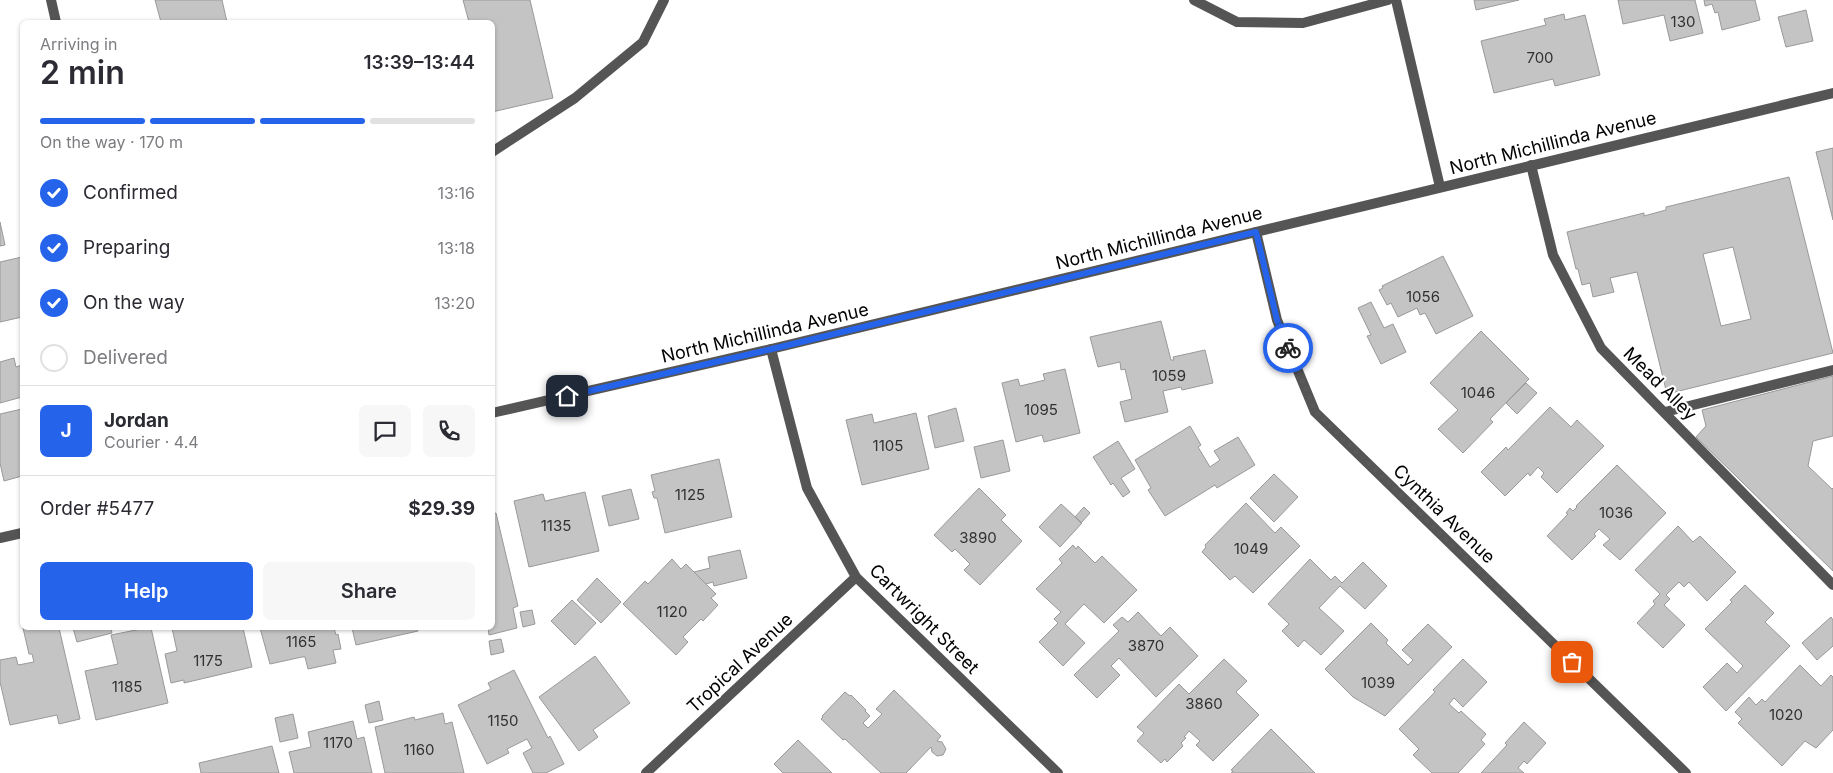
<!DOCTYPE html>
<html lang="en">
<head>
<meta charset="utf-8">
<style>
  :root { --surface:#fff; --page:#f7f7f7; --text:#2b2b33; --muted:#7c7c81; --line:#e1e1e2; --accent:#2563eb }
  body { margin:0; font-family:Inter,sans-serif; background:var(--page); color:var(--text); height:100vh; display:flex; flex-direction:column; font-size:19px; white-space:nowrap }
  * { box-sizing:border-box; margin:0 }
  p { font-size:16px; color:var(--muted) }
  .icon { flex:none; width:28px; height:28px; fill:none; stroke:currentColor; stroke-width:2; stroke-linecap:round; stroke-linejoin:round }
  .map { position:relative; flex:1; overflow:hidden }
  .panel { position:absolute; left:20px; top:20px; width:475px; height:610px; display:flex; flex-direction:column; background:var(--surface); border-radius:8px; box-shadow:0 1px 4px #0004 }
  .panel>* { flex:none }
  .pin { position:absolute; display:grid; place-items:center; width:42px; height:42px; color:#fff; margin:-21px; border-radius:10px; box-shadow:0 2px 8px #0006 }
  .courier { position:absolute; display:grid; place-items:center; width:50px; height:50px; margin:-25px; border:4px solid #2563eb; border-radius:50%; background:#fff; color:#222; box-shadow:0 1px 6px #0007 }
  .head em { font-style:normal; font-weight:600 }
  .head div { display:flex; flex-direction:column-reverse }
  .head { display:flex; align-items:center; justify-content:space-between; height:85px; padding:0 20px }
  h1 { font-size:32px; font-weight:600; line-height:38px }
  .bar { display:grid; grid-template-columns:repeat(4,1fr); gap:8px 5px; align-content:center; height:60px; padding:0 20px }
  .bar i { height:6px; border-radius:4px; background:var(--line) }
  .bar .selected { background:var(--accent) }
  .bar p { grid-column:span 4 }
  .line { display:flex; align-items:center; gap:12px; padding:0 20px; border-top:1px solid var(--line) }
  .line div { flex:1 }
  .round { display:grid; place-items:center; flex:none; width:52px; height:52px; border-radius:8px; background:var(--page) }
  ol { padding:0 20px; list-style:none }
  li { display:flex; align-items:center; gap:15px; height:55px }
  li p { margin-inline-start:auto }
  li .icon { padding:5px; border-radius:50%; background:var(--accent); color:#fff; stroke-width:4 }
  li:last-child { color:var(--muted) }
  li i { width:28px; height:28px; border:2px solid var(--line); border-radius:50% }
  .action { display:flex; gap:10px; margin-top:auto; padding:10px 20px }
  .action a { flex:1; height:58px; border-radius:8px; background:var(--accent); color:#fff; font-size:20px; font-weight:600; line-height:58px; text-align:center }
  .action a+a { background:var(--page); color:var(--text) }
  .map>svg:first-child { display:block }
  .building { fill:#c4c4c4; stroke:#999; fill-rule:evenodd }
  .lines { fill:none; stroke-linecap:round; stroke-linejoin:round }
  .service { stroke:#555; stroke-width:10 }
  .minor { stroke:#555; stroke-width:10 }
  .tertiary { stroke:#555; stroke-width:10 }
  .done { stroke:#595959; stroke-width:5; stroke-dasharray:0 9 }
  .route { stroke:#2563eb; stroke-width:6 }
  .labels { text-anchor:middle; stroke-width:4; stroke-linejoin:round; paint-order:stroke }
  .number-label { font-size:15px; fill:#313131 }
  .street-label { font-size:18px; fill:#000; stroke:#fff }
</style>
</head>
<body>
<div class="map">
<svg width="1833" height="773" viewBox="0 0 1833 773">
  <rect width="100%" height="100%" fill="#fff"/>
  <path class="building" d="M155,0H222L227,22H161Z
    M463,0H530L553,98L492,112V22H469Z
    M1474,0H1519L1476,10Z
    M1618,0H1695L1703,33L1670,41L1664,15L1623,24Z
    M1704,0H1755L1760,20L1722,30L1718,12L1715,13L1712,4L1705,6Z
    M1806,10L1813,41L1786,47L1778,17Z
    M1564,14L1565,20L1585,15L1600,75L1555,86L1553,79L1494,93L1481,41L1546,25L1544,19Z
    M1833,148V220L1816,152Z
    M1789,177L1833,353L1667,394L1637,272L1610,278L1614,292L1593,297L1590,283L1582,285L1578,269H1576L1567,232L1644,213V216L1666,210V207ZM1733,247L1751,319L1721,326L1703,254Z
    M0,222L5,245L0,246Z
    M1443,256L1473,316L1436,334L1425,313L1420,315L1417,308L1398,317L1391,303L1387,305L1379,290L1383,288L1382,286Z
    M22,257V317L0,322V262Z
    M1371,302L1384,328L1393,324L1406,352L1381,364L1367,336L1371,335L1358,308Z
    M1161,321L1171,360H1174L1173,357L1205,350L1213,383L1182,390L1181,387L1163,391L1168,412L1125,422L1120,402L1132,399L1125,369L1121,370L1120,362L1098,367L1090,337Z
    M1481,331L1529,379L1490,419L1493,422L1463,453L1438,429L1458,410L1430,383Z
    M14,358L16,367L22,365V397L0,403V362Z
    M1065,369L1080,433L1044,442L1042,435L1016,442L1002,383L1018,379L1020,386L1045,380L1043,374Z
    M1833,376V436L1813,441L1808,466L1832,489L1833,488V571L1696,437L1706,426L1702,410Z
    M1526,383L1537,393L1517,414L1506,403Z
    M1550,407L1571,427L1577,420L1604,446L1557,493L1541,477L1544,473L1538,467L1530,476L1528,473L1505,496L1481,472L1506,447L1508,450Z
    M956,408L964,441L935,448L928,416Z
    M22,409V476L4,481L0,463V414Z
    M916,413L929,469L862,485L846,420L872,414L874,423Z
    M1190,426L1201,445L1198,447L1210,467L1220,460L1214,451L1238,437L1255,465L1217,488L1215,485L1165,516L1148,490L1151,488L1135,460Z
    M1003,440L1010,471L981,478L974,447Z
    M1118,441L1135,469L1121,478L1130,492L1123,497L1113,483L1111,485L1093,457Z
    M719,459L732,517L665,533L657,498H654L652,492L655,491L651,475Z
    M1617,465L1666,513L1620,560L1603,545L1610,539L1599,529L1594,534L1596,536L1572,560L1547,536L1568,514L1566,513L1570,508L1573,511L1577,507L1576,506Z
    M1274,474L1298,497L1274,522L1250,498Z
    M979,488L1006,515L1001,520L1022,541L980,585L964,570L970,564L955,549L952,552L934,535Z
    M631,489L639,519L609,526L602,496Z
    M585,492L599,551L529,567L514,501L543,494L545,501Z
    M1246,503L1275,533L1281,527L1300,546L1253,593L1235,576L1230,580L1202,552L1206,547L1205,545Z
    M1061,504L1082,523L1060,547L1039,527Z
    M1084,507L1090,513L1081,523L1075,517Z
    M496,513L518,606L513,608L517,628L489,635L488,628H492V514Z
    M1678,526L1693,542L1700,536L1736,572L1707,601L1689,582L1684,587L1679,582L1666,595L1670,599L1664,605L1685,625L1663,648L1637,623L1655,604L1653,601L1660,594L1635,570Z
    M1073,545L1076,549L1078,546L1095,563L1102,556L1137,590L1104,623L1084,604L1065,624L1085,643L1063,666L1039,642L1058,623L1054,619L1061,612L1036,589L1062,563L1059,559Z
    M740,550L747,578L714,586L713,582L706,584L694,572L710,568L708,557Z
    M672,559L681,569L686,564L716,594L711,598L718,605L703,621L701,619L683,637L688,642L676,655L623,604L645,581L648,584Z
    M1310,559L1331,580L1335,576L1342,583L1363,562L1387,586L1365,609L1340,586L1319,608L1344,631L1321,655L1304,640L1298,647L1282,631L1289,624L1268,604Z
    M597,578L621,602L601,623L577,600Z
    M1745,585L1774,613L1765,622L1790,646L1726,711L1703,687L1727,663L1737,673L1743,666L1705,629L1732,602L1730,600Z
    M572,600L596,623L575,645L551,621Z
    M532,610L535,624L523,627L520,612Z
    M1138,612L1161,636L1170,627L1198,656L1156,697L1119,658L1111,666L1120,675L1097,698L1074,675L1119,631L1113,625L1122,617L1128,622Z
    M1831,617L1833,620V646L1817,660L1802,643Z
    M1371,623L1388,640L1386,643L1408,665L1413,660L1402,650L1428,624L1452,647L1385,716L1353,697L1325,669Z
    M23,628H59L80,719L59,724L57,715L10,725L0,682V660L16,657L18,665L34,662L32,654H29Z
    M73,628H111L112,633L77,642Z
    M146,628H151L168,703L96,720L85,671L118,664L111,635Z
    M172,628H243L252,667L184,683V680L171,683L165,654L177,651Z
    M260,628H334L336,635L338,634L341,649L333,650L336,663L308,669L305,657H302L270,664Z
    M352,628H417L418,631L356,645Z
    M501,639L504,652L491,655L489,641Z
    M595,656L630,703L593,730L598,737L579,751L539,697Z
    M1224,659L1247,681L1236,692L1259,715L1213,761L1196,745L1200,741L1189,731L1184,737L1186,738L1181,743L1183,746L1167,762L1165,759L1161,763L1137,741L1144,733L1137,727L1179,684L1189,694Z
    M1463,659L1487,682L1463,707L1454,698L1449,704L1459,713L1461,711L1486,734L1481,740L1485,744L1458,773H1432L1413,755L1419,749L1399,729L1435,692L1433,690Z
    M1800,665L1821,686L1831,675L1833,677V730L1816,748L1805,741L1782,766L1738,723L1742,719L1735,712L1749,697L1756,705L1762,699L1765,702Z
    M514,670L548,738L550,736L564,764L546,773H533L523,753L532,748L527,739L507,749L509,753L487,764L458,705L491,689L488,683Z
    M894,690L941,736L937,741L942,742L946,749L943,755L937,756L932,752L931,747L906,773H881L845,739L843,740L821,719L823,717L822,716L845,692L850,696L851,695L866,710L865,711L870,716L863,723L868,728L882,714L876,709Z
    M379,701L383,720L369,723L365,705Z
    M443,713L445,724L452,722L464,773H385L375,727L414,717L415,720Z
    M293,714L298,738L280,742L275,718Z
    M353,721L357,739L364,737L372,773H294L289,752L311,747L308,732Z
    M1524,722L1546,743L1527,764L1524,761L1518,768L1524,773H1481L1507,745L1505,743Z
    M1271,729L1315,773H1231L1233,771L1231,770Z
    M798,740L832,773H783L774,764Z
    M272,746L279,773H201L199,763Z"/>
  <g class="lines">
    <path class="service" d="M1194,0L1237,22L1303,23L1388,0
      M492,152L575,98L643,42L664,0
      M1531,165L1553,255L1601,348L1833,585
      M1665,412L1833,370"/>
    <path class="minor" d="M1396,0L1440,187
      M1256,232L1277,320L1315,412L1686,773
      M771,349L807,488L856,577L1058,773
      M646,773L856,577"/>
    <path class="tertiary" d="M51,0L56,22
      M492,413L771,349L1833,93
      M0,538L22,533"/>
  </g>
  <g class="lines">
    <path class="done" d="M1288,348L1316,412L1572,662"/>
    <path class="route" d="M567,396L772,349L1256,232L1277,320L1288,348"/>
  </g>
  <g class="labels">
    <g class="number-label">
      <text x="1683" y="27">130</text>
      <text x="1540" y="63">700</text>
      <text x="1423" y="302">1056</text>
      <text x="1169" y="381">1059</text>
      <text x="1478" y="398">1046</text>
      <text x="1041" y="415">1095</text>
      <text x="888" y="451">1105</text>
      <text x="690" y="500">1125</text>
      <text x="1616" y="518">1036</text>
      <text x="556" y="531">1135</text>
      <text x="978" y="543">3890</text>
      <text x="1251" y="554">1049</text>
      <text x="672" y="617">1120</text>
      <text x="301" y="647">1165</text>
      <text x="1146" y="651">3870</text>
      <text x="208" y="666">1175</text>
      <text x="1378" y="688">1039</text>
      <text x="127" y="692">1185</text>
      <text x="1204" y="709">3860</text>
      <text x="1786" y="720">1020</text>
      <text x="503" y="726">1150</text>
      <text x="338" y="748">1170</text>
      <text x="419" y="755">1160</text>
    </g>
    <g class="street-label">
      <text transform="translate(1553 143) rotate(-14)" y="6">North Michillinda Avenue</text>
      <text transform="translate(1159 238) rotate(-14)" y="6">North Michillinda Avenue</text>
      <text transform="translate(765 333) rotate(-13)" y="6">North Michillinda Avenue</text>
      <text transform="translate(1660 384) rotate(45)" y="6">Mead Alley</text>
      <text transform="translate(1444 514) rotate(44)" y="6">Cynthia Avenue</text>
      <text transform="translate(924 619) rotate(45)" y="6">Cartwright Street</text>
      <text transform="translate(740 663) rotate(-43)" y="6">Tropical Avenue</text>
    </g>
  </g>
</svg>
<div class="pin" style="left:1572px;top:662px;background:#ea580c"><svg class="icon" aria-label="bag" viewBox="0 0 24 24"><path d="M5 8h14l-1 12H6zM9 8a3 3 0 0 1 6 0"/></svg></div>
<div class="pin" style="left:567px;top:396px;background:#1f2937"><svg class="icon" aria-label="home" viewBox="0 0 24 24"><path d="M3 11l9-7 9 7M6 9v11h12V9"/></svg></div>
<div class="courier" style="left:1288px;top:348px"><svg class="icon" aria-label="bike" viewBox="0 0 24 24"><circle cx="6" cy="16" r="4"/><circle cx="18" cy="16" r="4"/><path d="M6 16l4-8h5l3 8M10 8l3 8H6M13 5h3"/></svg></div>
<section class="panel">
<div class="head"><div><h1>2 min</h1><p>Arriving in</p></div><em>13:39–13:44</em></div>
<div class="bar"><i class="selected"></i><i class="selected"></i><i class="selected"></i><i></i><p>On the way · 170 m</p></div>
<ol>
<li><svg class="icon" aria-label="check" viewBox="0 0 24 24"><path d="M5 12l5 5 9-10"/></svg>Confirmed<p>13:16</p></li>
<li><svg class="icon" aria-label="check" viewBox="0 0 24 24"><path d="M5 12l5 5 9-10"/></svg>Preparing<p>13:18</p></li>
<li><svg class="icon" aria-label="check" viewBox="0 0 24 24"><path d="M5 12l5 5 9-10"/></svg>On the way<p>13:20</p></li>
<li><i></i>Delivered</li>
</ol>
<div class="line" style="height:90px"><b class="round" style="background:var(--accent);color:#fff">J</b><div><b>Jordan</b><p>Courier · 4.4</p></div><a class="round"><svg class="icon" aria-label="chat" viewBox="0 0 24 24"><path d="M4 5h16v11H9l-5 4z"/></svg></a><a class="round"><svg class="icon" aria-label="phone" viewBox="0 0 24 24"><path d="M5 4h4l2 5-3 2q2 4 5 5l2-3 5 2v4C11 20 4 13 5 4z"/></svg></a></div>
<div class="line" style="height:65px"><div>Order #5477</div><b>$29.39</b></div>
<div class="action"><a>Help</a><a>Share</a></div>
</section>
</div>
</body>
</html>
